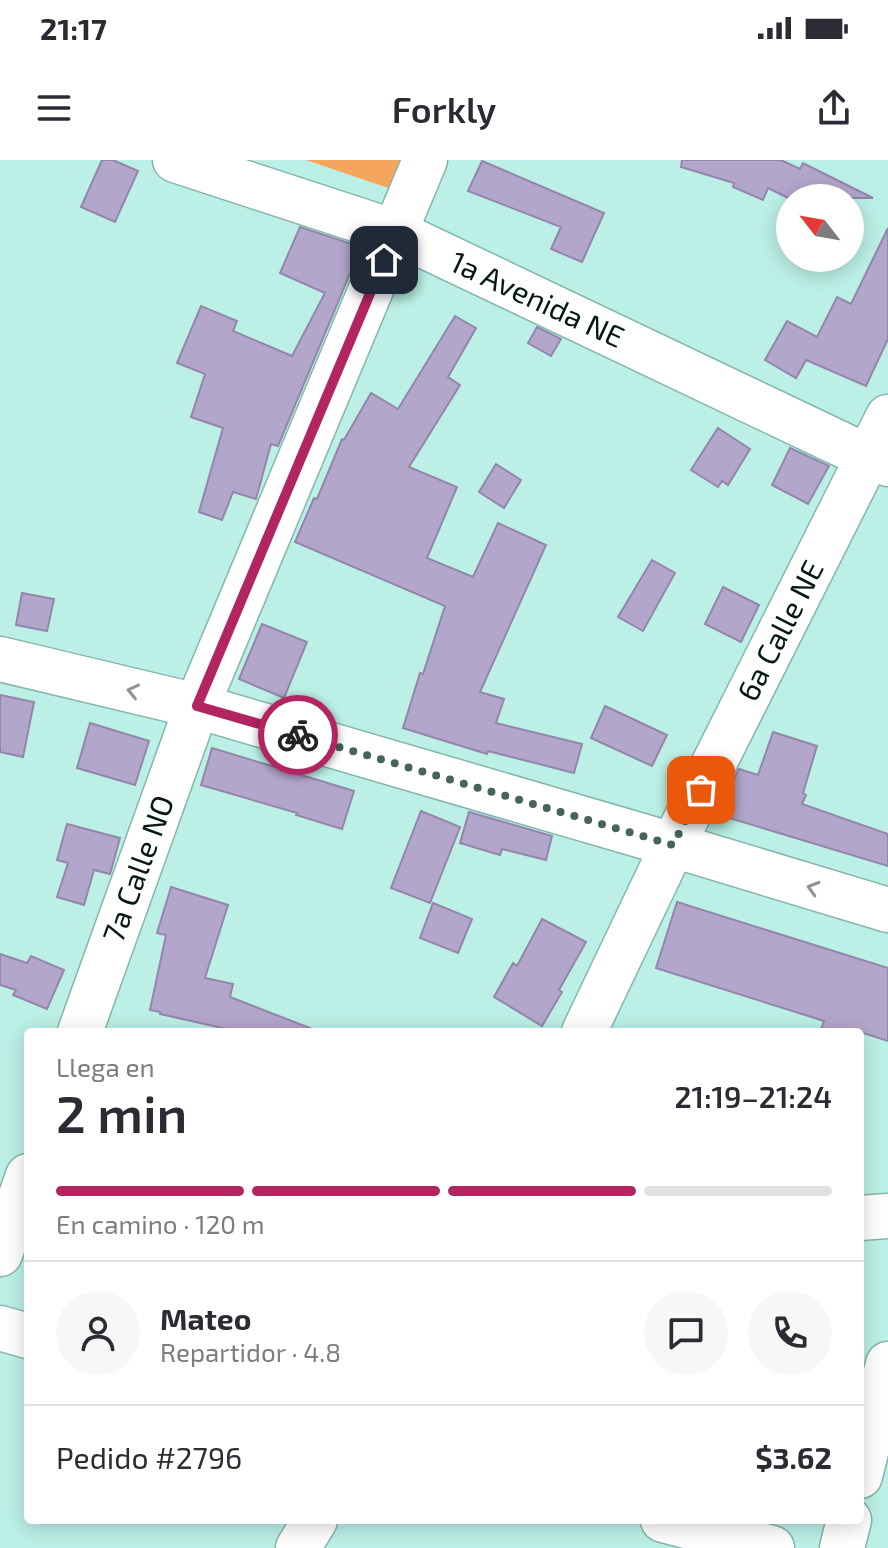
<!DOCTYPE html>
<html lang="es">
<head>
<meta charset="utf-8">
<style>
  :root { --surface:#fff; --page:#f7f7f7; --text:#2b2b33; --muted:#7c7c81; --line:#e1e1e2; --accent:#b22560 }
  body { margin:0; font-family:"Exo 2",sans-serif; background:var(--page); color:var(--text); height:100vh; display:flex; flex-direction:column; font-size:30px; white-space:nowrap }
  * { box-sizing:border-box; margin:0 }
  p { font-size:26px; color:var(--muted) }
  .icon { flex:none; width:44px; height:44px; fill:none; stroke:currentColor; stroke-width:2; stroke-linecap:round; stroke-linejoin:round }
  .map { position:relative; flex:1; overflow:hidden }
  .drawer { position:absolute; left:24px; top:868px; width:840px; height:496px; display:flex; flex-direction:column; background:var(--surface); border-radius:8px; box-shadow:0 4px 20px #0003 }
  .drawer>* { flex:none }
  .needle { width:52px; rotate:301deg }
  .fabs { position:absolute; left:776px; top:24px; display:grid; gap:16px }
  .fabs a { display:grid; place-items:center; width:88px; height:88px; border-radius:50%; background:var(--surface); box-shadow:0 4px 20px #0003; font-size:40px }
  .pin { position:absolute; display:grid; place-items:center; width:68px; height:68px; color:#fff; margin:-34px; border-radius:16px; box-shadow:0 4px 12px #0006 }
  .courier { position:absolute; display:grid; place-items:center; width:80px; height:80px; margin:-40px; border:6px solid #b22560; border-radius:50%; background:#fff; color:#222; box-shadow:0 2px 10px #0007 }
  .summary em { font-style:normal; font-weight:600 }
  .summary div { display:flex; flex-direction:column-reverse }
  .summary { display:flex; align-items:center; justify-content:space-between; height:136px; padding:0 32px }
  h1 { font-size:52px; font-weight:600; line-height:60px }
  .bar { display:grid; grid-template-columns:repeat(4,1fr); gap:12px 8px; align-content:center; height:96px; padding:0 32px }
  .bar i { height:10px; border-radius:6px; background:var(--line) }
  .bar .on { background:var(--accent) }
  .bar p { grid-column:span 4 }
  .line { display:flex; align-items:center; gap:20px; padding:0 32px; border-top:2px solid var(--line) }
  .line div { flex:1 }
  .round { display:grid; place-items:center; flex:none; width:84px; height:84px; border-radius:42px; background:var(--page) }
  .status { display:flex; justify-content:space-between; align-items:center; height:56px; padding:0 40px; background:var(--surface); direction:ltr }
  .status svg { height:22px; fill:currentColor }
  header { display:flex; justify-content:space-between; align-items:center; height:104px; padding:0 32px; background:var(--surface); font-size:36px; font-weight:600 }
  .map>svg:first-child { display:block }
  .green { fill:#f6a55c }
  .building { fill:#b3a6cb; stroke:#9386aa; stroke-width:2 }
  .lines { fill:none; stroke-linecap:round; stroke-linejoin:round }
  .minor-casing { stroke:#84b6ac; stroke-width:47 }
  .minor { stroke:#fff; stroke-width:44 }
  .oneway { stroke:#8e9796 }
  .done { stroke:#45645e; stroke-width:8; stroke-dasharray:0 14.4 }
  .route { stroke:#b22560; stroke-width:10 }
  .labels { text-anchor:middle; stroke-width:8; stroke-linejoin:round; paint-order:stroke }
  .street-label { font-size:30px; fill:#051815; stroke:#fff }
</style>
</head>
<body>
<div class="status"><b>21:17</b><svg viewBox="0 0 49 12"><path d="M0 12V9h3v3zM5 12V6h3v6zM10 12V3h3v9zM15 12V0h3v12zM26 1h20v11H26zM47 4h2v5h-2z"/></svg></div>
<header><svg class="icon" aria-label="menu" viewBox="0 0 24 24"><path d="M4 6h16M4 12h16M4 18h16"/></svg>Forkly<svg class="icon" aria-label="share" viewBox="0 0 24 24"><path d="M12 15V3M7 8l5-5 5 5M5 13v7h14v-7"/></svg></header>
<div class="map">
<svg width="888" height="1388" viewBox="0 0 888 1388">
  <rect width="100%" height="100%" fill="#bcf0e6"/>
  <path class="green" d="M306,0H408L397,31Z"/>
  <path class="building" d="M102,0H113L138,11L115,62L81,47Z
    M682,0H781L800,9L803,3L873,38H788L768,28L763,40L733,27L734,23L681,7Z
    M482,1L604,53L582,102L551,89L561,67L468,31Z
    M300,67L361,87L278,286L271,284L256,339L233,332L222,360L199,352L223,268L191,257L205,214L177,203L201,146L237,161L233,171L292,196L325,133L280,113Z
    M888,68V179L866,226L806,200L796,218L765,200L787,161L817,177L837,137L851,144Z
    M455,156L476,168L448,217L460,225L409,307L457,327L427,398L473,417L498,363L546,385L480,532L504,539L496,563L582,584L574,613L488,591L487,594L403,568L420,513L423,514L445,446L295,382L314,338L317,339L342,279L344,280L371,233L398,249Z
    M537,167L561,179L551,196L528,183Z
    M718,268L750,289L728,325L722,321L718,327L691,310Z
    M790,288L829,306L808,344L772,325Z
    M496,304L521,320L504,348L479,332Z
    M652,400L675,413L643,471L618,457Z
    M723,427L759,445L741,482L705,464Z
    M22,433L54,439L47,471L16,465Z
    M262,464L307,482L284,538L239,519Z
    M0,535L34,542L23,597L0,592Z
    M605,546L667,575L652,606L591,578Z
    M90,563L149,581L135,625L77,608Z
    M773,572L817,586L803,633L806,635L802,644L888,674V706L716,654L739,609L758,615Z
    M212,588L354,631L342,669L296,655L297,653L201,625Z
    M421,651L460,667L430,743L391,728Z
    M469,652L552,676L546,700L502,689L500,695L460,683Z
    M67,664L120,678L110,714L94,710L84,745L57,737L68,703L57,700Z
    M171,727L228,745L205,818L233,824L230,837L315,870L314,872H240L160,854V852L150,850L166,775L157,773Z
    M677,742L888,808V881L860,872H820L824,861L656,808Z
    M433,743L472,759L458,793L420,778Z
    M542,759L586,782L559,830L562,832L542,866L494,837L513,803L517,806Z
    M0,794L27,803L31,796L64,810L47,849L13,835L16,830L0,825Z"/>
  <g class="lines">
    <g class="minor-casing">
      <path id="minor" d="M175,0L395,72L868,297L888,304
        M0,499L197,546L673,685L888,750
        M80,872L197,546L425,0
        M584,872L673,685L888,257
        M860,1058L888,1056
        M0,1094L28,1016
        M0,1168L28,1176
        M860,1316L888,1204
        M663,1360L772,1388
        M298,1388L315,1360
        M842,1388L849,1360"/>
    </g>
    <use href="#minor" class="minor"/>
  </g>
  <defs><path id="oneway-chevron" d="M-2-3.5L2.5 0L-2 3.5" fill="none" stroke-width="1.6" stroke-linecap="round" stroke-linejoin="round" transform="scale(2)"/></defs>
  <g class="oneway">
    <use href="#oneway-chevron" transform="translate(133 531) rotate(-167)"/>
    <use href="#oneway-chevron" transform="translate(813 728) rotate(-163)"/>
  </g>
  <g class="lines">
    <path class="done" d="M298,575L673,685L701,630"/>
    <path class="route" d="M298,575L197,546L384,100"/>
  </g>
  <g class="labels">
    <g class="street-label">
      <text transform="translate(537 140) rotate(25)" y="10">1a Avenida NE</text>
      <text transform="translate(781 471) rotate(-63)" y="10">6a Calle NE</text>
      <text transform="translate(139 709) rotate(-70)" y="10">7a Calle NO</text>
    </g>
  </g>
</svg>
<div class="fabs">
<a><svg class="needle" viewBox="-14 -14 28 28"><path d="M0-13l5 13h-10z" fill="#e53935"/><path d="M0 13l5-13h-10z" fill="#7c7c81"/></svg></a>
</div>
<div class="pin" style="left:701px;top:630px;background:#ea580c"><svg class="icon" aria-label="bag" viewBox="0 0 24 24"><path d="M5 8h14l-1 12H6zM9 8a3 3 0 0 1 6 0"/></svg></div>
<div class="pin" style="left:384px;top:100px;background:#1f2937"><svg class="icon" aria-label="home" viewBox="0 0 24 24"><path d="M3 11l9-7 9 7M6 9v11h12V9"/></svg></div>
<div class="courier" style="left:298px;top:575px"><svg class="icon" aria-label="bike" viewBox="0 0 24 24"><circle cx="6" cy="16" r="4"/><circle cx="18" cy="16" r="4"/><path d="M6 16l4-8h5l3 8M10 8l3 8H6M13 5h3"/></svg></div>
<section class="drawer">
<div class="summary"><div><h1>2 min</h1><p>Llega en</p></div><em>21:19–21:24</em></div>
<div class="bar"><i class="on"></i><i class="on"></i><i class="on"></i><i></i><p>En camino · 120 m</p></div>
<div class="line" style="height:144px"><a class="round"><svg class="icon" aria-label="person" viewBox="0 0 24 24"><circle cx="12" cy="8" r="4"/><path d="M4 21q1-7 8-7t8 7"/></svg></a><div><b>Mateo</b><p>Repartidor · 4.8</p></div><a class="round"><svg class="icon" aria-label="chat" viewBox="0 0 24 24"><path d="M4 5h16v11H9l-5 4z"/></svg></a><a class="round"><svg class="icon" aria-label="phone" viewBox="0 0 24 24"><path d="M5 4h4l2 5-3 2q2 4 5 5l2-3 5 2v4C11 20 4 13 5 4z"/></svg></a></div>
<div class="line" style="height:104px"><div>Pedido #2796</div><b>$3.62</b></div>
</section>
</div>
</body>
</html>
